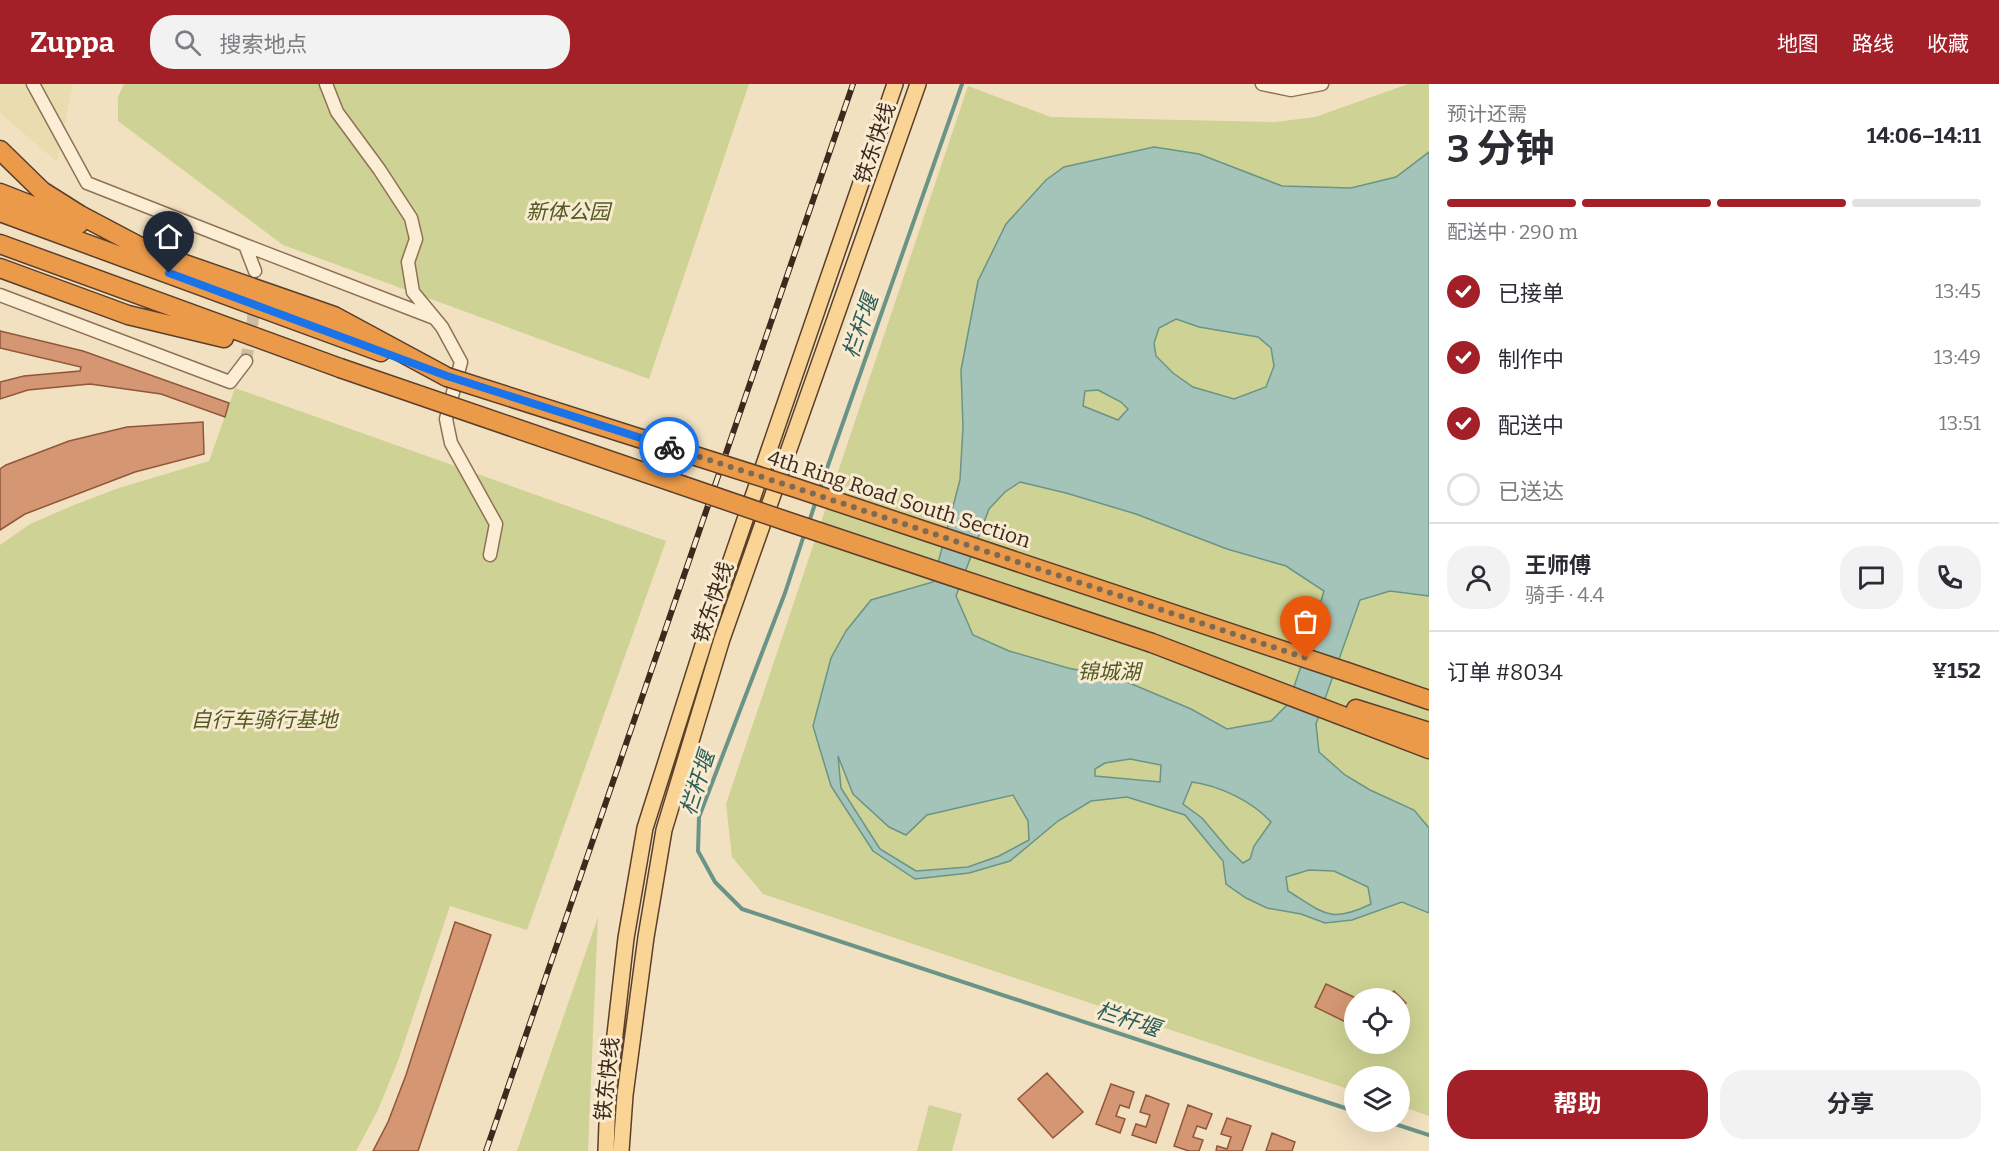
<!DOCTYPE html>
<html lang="zh">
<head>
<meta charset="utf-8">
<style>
  :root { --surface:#fff; --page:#f2f2f3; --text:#2b2b33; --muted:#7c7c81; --line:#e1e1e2; --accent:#a42028 }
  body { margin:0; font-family:Bitter,"Noto Sans SC",serif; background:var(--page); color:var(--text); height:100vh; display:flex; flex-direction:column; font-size:22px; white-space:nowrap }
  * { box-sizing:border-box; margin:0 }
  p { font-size:20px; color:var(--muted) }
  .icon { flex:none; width:33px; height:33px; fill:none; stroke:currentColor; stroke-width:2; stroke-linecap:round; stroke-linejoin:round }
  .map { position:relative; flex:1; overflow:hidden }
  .side { display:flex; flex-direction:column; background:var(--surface); width:570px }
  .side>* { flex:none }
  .buttons { position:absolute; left:1344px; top:904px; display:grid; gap:12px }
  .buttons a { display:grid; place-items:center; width:66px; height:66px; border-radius:50%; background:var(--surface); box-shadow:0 6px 24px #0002; font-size:30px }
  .pin { position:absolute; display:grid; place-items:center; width:51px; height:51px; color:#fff; margin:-62px -26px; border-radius:50% 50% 50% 0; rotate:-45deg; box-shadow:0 0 6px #0007 }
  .pin .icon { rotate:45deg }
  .courier { position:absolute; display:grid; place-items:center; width:60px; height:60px; margin:-30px; border:4px solid #1a73e8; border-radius:50%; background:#fff; color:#222; box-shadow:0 2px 8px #0007 }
  .overview em { font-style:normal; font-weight:700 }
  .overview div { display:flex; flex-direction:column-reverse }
  .overview { display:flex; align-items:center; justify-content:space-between; height:102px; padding:0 18px }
  h1 { font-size:39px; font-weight:700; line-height:45px }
  .bar { display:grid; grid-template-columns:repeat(4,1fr); gap:9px 6px; align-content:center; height:72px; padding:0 18px }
  .bar i { height:8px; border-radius:4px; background:var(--line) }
  .bar .current { background:var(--accent) }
  .bar p { grid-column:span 4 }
  .line { display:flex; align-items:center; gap:15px; padding:0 18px; border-top:2px solid var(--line) }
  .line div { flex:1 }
  .round { display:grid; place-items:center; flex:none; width:63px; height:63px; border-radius:24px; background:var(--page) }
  ol { padding:0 18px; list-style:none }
  li { display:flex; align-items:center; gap:18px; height:66px }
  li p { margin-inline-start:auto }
  li .icon { padding:6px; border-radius:50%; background:var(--accent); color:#fff; stroke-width:4 }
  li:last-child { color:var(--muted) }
  li i { width:33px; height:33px; border:3px solid var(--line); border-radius:50% }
  .primary-button { display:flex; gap:12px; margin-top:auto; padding:12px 18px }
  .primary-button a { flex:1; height:69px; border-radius:24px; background:var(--accent); color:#fff; font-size:24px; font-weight:700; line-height:69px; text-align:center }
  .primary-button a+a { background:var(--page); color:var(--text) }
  header { display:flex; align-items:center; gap:36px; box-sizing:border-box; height:84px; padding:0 30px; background:var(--accent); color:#fff }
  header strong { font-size:28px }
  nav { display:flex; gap:33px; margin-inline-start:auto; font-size:21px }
  .search { width:420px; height:54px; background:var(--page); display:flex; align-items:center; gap:15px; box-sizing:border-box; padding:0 21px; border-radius:24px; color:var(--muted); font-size:22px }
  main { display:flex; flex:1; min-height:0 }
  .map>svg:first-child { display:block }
  .farmland { fill:#e9dcae }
  .green { fill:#ced294; fill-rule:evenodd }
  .water { fill:#a4c4b9; stroke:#6a9487; stroke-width:1.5; fill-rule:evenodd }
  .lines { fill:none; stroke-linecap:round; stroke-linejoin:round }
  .stream { stroke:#6a9487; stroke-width:4 }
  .building { fill:#d49673; stroke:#90573a; stroke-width:1.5 }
  .minor-tunnel { stroke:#cebca0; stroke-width:12; stroke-dasharray:12 6; stroke-linecap:butt }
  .minor-casing { stroke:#8e7156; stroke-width:15 }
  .major-casing { stroke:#5b3f2b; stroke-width:18 }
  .highway-casing { stroke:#5b3f2b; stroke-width:21 }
  .minor { stroke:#fceed5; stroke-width:12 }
  .major { stroke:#f9d495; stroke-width:15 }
  .highway { stroke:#ea9a49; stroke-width:18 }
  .rail-casing { stroke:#3c2a1c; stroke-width:6 }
  .rail { stroke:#f9ebd2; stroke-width:4; stroke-dasharray:11; stroke-linecap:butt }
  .highway-bridge-casing { stroke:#5b3f2b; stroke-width:21; stroke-linecap:butt }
  .highway-bridge { stroke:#ea9a49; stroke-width:18 }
  .done { stroke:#7c6a56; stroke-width:6; stroke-dasharray:0 10.8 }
  .route { stroke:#1a73e8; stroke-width:8 }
  .labels { text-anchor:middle; stroke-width:6; stroke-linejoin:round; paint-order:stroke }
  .street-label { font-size:21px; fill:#3c2a1c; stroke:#f9ebd2 }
  .park-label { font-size:21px; font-style:italic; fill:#505b21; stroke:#f9ebd2 }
  .water-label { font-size:22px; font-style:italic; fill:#2a5e57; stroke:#f9ebd2 }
</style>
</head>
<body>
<header>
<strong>Zuppa</strong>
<div class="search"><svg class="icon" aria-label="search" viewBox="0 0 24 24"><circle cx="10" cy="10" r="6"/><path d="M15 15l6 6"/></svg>搜索地点</div>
<nav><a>地图</a><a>路线</a><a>收藏</a></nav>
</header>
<main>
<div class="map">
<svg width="1429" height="1067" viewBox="0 0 1429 1067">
  <rect width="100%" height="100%" fill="#f2e1c1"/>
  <path class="farmland" d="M0,0H73L57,78L0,29Z"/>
  <path class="green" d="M124,0H749L649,295L283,161L118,37V13Z
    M1408,0H1429V1032L1400,1022V993H1354V1007L763,810L732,773L726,720L968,2L1051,33L1275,38L1315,33ZM1354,915H1400V960H1354Z
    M235,304L666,457L527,846L450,822L398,977L377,1028L356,1067H0V461L30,440L74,421L119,404L209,377Z
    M598,833L588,1067H517Z
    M929,1021L962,1030L952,1067H917Z"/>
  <path class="water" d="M1154,63L1199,70L1282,102L1351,104L1396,93L1429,68V512L1390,507L1360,516L1316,640L1319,668L1345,691L1370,706L1414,726L1429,744V829L1402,818L1352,836L1325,839L1301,830L1267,824L1246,814L1226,800L1223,777L1185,731L1127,713L1091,717L1058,737L1010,777L969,789L915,795L873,767L831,702L813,642L831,574L846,547L871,516L933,498L960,396L963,343L961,286L978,197L1006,140L1046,96L1064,83ZM1176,235L1199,243L1258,253L1271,264L1274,282L1266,303L1234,315L1193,303L1173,289L1156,272L1154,259L1159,244ZM1098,306L1121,318L1128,325L1118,336L1083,322L1085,307ZM1020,398L1066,409L1136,430L1227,465L1286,482L1324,507L1307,565L1288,620L1271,637L1227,645L1191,625L1120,595L1068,584L1009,567L973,551L956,512L989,425L1005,408ZM838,672L853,710L889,743L906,751L927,731L1013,711L1028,737L1029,756L999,772L968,783L916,787L880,765L841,704ZM1130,675L1161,681L1160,698L1095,692V685L1105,679ZM1192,698C1220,702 1252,717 1271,738L1254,762L1250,775L1243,779L1229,766L1202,734L1183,720ZM1309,786L1334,787L1368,803L1371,820C1330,840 1324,829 1288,807L1286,793Z"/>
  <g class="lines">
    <path class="stream" d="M819,407L962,0
      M809,438L816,417
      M805,448L785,509L699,733L698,767L715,798L742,825L1354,1027
      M1389,1038L1429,1051"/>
  </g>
  <path class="building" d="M0,247L83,267L229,319L225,333L161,310L90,300L28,306L0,315V298L24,292L80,287L81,283L0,264Z
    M203,338L204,370L135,388L25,430L0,446V385L6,381L69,357L127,343Z
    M455,838L491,851L418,1067H373L388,1038L406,991Z
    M1326,900L1358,915H1354V942L1315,923Z
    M1394,907L1406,919L1400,925V915H1386Z
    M1047,989L1083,1028L1053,1054L1018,1015Z
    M1111,1000L1134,1008L1129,1024L1120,1021L1116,1032L1125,1035L1120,1049L1096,1040Z
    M1146,1011L1169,1020L1156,1059L1132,1051L1136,1040L1146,1043L1150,1031L1140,1028Z
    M1188,1021L1212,1030L1206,1045L1197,1042L1193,1053L1203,1056L1199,1067H1189L1174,1062Z
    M1227,1034L1251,1042L1242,1067H1216L1217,1062L1227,1065L1231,1053L1221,1050Z
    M1272,1049L1295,1058L1292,1067H1266Z"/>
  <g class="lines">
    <path class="minor-tunnel" d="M246,277L253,235L254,215"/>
    <g class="minor-casing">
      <path id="minor" d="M33,0L87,99L245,161L255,187
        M326,0L337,28L379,85L411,134L416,155L408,178L413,208L442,243L461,278L446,335L451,359L496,440L490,471
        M1262,0L1291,6L1322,0
        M245,161L434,234
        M0,211L230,298L246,277"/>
    </g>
    <g class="major-casing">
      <path id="major" d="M606,1067L608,1012L626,854L645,744L717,517L895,0
        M621,1067L625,1011L646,853L664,746L722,555L918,0"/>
    </g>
    <g class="highway-casing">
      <path id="highway" d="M0,66L42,107L80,131L150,168L334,232L447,293
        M0,109L79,140
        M0,128L381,268
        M0,160L340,284
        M0,184L128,231L224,254
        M1152,559L1429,665
        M1347,588L1429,616
        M1356,625L1429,648"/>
    </g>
    <use href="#minor" class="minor"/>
    <use href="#major" class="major"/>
    <use href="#highway" class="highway"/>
    <g class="rail-casing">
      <path id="rail" d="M486,1067L853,0"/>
    </g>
    <use href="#rail" class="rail"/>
    <g class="highway-bridge-casing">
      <path id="highway-bridge" d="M340,284L789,438L1152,559
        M447,293L796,404L1347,588"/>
    </g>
    <use href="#highway-bridge" class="highway-bridge"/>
  </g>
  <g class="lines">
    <path class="done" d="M669,363L796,404L1306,574"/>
    <path class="route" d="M169,189L447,292L669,363"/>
  </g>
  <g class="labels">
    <g class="street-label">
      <text transform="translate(875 59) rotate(-71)" y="7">铁东快线</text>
      <text transform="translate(899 415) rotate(18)" y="7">4th Ring Road South Section</text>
      <text transform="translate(713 518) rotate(-71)" y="7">铁东快线</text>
      <text transform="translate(607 995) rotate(-84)" y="7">铁东快线</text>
    </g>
    <g class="park-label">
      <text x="568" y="135">新体公园</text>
      <text x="1109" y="595">锦城湖</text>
      <text x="264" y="643">自行车骑行基地</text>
    </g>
    <g class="water-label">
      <text transform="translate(860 242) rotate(-71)" y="8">栏杆堰</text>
      <text transform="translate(697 699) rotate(-72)" y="8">栏杆堰</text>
      <text transform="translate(1128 935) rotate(18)" y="8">栏杆堰</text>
    </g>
  </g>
</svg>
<div class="buttons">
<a><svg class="icon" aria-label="locate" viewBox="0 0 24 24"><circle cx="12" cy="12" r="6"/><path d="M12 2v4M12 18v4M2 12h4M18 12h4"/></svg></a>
<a><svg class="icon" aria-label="layers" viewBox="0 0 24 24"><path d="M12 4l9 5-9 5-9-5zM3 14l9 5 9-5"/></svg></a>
</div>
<div class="pin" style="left:1306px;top:574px;background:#ea580c"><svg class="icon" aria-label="bag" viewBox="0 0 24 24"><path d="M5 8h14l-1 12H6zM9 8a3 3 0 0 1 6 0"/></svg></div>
<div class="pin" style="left:169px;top:189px;background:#1f2937"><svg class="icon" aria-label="home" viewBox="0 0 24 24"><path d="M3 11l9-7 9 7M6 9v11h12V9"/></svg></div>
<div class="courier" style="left:669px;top:363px"><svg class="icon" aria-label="bike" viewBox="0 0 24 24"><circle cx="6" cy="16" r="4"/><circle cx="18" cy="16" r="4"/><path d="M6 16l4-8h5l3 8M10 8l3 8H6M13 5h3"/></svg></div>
</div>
<section class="side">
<div class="overview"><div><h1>3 分钟</h1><p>预计还需</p></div><em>14:06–14:11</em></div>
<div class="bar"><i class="current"></i><i class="current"></i><i class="current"></i><i></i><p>配送中 · 290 m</p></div>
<ol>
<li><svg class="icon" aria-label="check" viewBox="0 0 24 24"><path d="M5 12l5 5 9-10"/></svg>已接单<p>13:45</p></li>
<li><svg class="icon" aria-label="check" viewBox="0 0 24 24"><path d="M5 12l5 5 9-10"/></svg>制作中<p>13:49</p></li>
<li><svg class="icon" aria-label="check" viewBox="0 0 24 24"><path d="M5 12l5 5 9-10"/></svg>配送中<p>13:51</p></li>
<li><i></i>已送达</li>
</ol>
<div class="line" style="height:108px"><a class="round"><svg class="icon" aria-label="person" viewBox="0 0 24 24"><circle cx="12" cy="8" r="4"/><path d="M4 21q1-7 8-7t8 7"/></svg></a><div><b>王师傅</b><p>骑手 · 4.4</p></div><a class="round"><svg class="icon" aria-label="chat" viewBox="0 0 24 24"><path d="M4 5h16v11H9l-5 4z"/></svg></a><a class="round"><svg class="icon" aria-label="phone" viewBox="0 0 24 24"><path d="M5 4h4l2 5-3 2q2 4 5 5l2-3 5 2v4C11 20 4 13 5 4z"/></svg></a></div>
<div class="line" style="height:78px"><div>订单 #8034</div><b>¥152</b></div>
<div class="primary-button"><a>帮助</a><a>分享</a></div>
</section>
</main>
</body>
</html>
